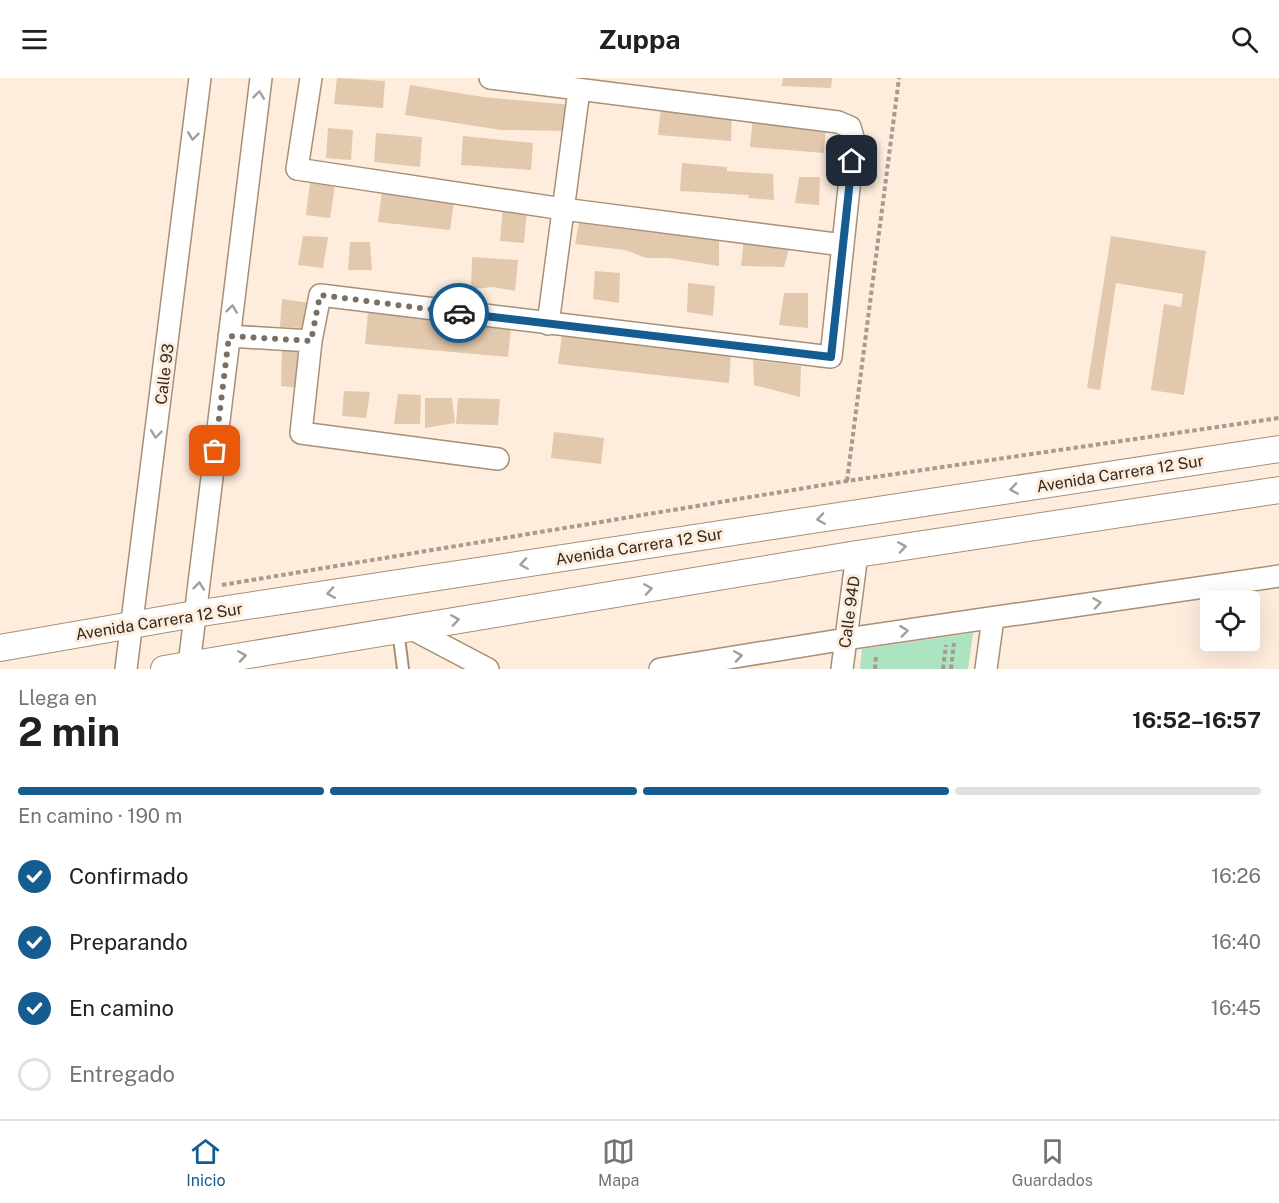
<!DOCTYPE html>
<html lang="es">
<head>
<meta charset="utf-8">
<style>
  :root { --surface:#fff; --page:#f6f6f6; --text:#202124; --muted:#757577; --line:#e0e0e0; --accent:#155c90 }
  body { margin:0; font-family:"Public Sans",sans-serif; background:var(--page); color:var(--text); height:100vh; display:flex; flex-direction:column; font-size:22px; white-space:nowrap }
  * { box-sizing:border-box; margin:0 }
  p { font-size:20px; color:var(--muted) }
  .icon { flex:none; width:33px; height:33px; fill:none; stroke:currentColor; stroke-width:2; stroke-linecap:round; stroke-linejoin:round }
  .map { position:relative; height:591px; overflow:hidden }
  .drawer { display:flex; flex-direction:column; background:var(--surface); flex:1 }
  .drawer>* { flex:none }
  .controls { position:absolute; left:1200px; top:513px; display:grid; gap:12px }
  .controls a { display:grid; place-items:center; width:60px; height:60px; border-radius:6px; background:var(--surface); box-shadow:0 6px 24px #0002; font-size:30px }
  .pin { position:absolute; display:grid; place-items:center; width:51px; height:51px; color:#fff; margin:-26px; border-radius:12px; box-shadow:0 3px 9px #0006 }
  .courier { position:absolute; display:grid; place-items:center; width:60px; height:60px; margin:-30px; border:4px solid #155c90; border-radius:50%; background:#fff; color:#222; box-shadow:0 2px 8px #0007 }
  .summary em { font-style:normal; font-weight:700 }
  .summary div { display:flex; flex-direction:column-reverse }
  .summary { display:flex; align-items:center; justify-content:space-between; height:102px; padding:0 18px }
  h1 { font-size:39px; font-weight:700; line-height:45px }
  .bar { display:grid; grid-template-columns:repeat(4,1fr); gap:9px 6px; align-content:center; height:72px; padding:0 18px }
  .bar i { height:8px; border-radius:4px; background:var(--line) }
  .bar .selected { background:var(--accent) }
  .bar p { grid-column:span 4 }
  ol { padding:0 18px; list-style:none }
  li { display:flex; align-items:center; gap:18px; height:66px }
  li p { margin-inline-start:auto }
  li .icon { padding:6px; border-radius:50%; background:var(--accent); color:#fff; stroke-width:4 }
  li:last-child { color:var(--muted) }
  li i { width:33px; height:33px; border:3px solid var(--line); border-radius:50% }
  header { display:flex; justify-content:space-between; align-items:center; height:78px; padding:0 18px; background:var(--surface); font-size:27px; font-weight:700 }
  .menu { display:flex; justify-content:space-around; align-items:center; height:84px; border-top:2px solid var(--line); background:var(--surface); font-size:16px; color:var(--muted) }
  .menu a { display:grid; justify-items:center; gap:3px }
  .menu .selected { color:var(--accent) }
  .map>svg:first-child { display:block }
  .green { fill:#ace3c0 }
  .building { fill:#e2c8ad }
  .lines { fill:none; stroke-linecap:round; stroke-linejoin:round }
  .service-casing { stroke:#a88f76; stroke-width:14 }
  .minor-casing { stroke:#a88f76; stroke-width:24 }
  .tertiary-casing { stroke:#a88f76; stroke-width:28 }
  .path { stroke:#a89a8d; stroke-width:4; stroke-dasharray:4.5 3; stroke-linecap:butt }
  .service { stroke:#fff; stroke-width:10 }
  .minor { stroke:#fff; stroke-width:21 }
  .tertiary { stroke:#fff; stroke-width:26 }
  .oneway { stroke:#a49f9b }
  .done { stroke:#7b6e62; stroke-width:6; stroke-dasharray:0 10.8 }
  .route { stroke:#155c90; stroke-width:8 }
  .labels { text-anchor:middle; stroke-width:6; stroke-linejoin:round; paint-order:stroke }
  .street-label { font-size:16px; fill:#342a20; stroke:#feeddd }
</style>
</head>
<body>
<header><svg class="icon" aria-label="menu" viewBox="0 0 24 24"><path d="M4 6h16M4 12h16M4 18h16"/></svg>Zuppa<svg class="icon" aria-label="search" viewBox="0 0 24 24"><circle cx="10" cy="10" r="6"/><path d="M15 15l6 6"/></svg></header>
<div class="map">
<svg width="1279" height="591" viewBox="0 0 1279 591">
  <rect width="100%" height="100%" fill="#feeddd"/>
  <path class="green" d="M973,555L968,591H860L862,571Z"/>
  <path class="building" d="M337,0L385,3L383,30L334,26Z
    M783,0H832L831,10L782,8Z
    M410,7L483,19L573,27L569,53L501,52L405,37Z
    M661,27L732,34L731,63L658,57Z
    M753,38L826,44L824,75L750,69Z
    M328,50L353,52L351,82L326,80Z
    M376,55L422,59L420,89L374,84Z
    M463,58L533,65L531,92L461,87Z
    M682,85L727,89V93L773,96L774,122L748,120L749,117L680,113Z
    M799,99H820L819,127L795,125Z
    M310,104L335,107L330,140L306,137Z
    M382,113L454,123L450,152L378,144Z
    M503,128L527,131L524,165L500,163Z
    M580,139L719,155V188L668,180H646L625,172L575,166Z
    M303,158L328,159L323,190L298,187Z
    M1111,158L1206,173L1184,317L1151,312L1164,226L1181,229L1183,216L1116,205L1100,312L1087,310Z
    M744,159L791,164L784,189L741,188Z
    M350,164H370L372,192H348Z
    M472,179L518,182L515,213L493,209L471,211Z
    M595,193L620,195L619,225L593,221Z
    M688,205L715,208L713,238L687,234Z
    M784,215H808V250L779,247Z
    M282,221L310,225L305,250L280,249Z
    M368,234L511,250L508,279L365,266Z
    M562,257L731,276L729,305L558,286Z
    M282,272H303L300,310L281,308Z
    M753,282L801,288L800,319L754,307Z
    M344,313L370,314L366,340L342,338Z
    M398,316L421,317L420,346H394Z
    M425,320H452L455,345L425,350Z
    M458,320L500,321L498,347L456,346Z
    M554,354L604,360L601,386L551,380Z"/>
  <g class="lines">
    <g class="service-casing">
      <path id="service" d="M398,552L403,591"/>
    </g>
    <g class="minor-casing">
      <path id="minor" d="M311,0L297,91L563,131L843,167
        M490,0L838,44L850,49L854,63L831,279L320,217L311,263L301,355L498,381
        M548,246L579,12
        M229,258L311,263
        M410,550L488,591
        M189,587L261,0
        M126,591L200,0
        M660,591L846,561L1279,498
        M842,591L857,476
        M986,591L993,540"/>
    </g>
    <g class="tertiary-casing">
      <path id="tertiary" d="M0,570L195,536L1279,371
        M164,591L857,476L1279,412"/>
    </g>
    <path class="path" d="M847,403L899,0
      M222,507L847,403L1279,340
      M875,591L876,577
      M943,591L946,567
      M951,591L954,565"/>
    <use href="#service" class="service"/>
    <use href="#minor" class="minor"/>
    <use href="#tertiary" class="tertiary"/>
  </g>
  <defs><path id="oneway-chevron" d="M-2-3.5L2.5 0L-2 3.5" fill="none" stroke-width="1.6" stroke-linecap="round" stroke-linejoin="round" transform="scale(1.5)"/></defs>
  <g class="oneway">
    <use href="#oneway-chevron" transform="translate(259 17) rotate(-83)"/>
    <use href="#oneway-chevron" transform="translate(193 58) rotate(97)"/>
    <use href="#oneway-chevron" transform="translate(232 231) rotate(-83)"/>
    <use href="#oneway-chevron" transform="translate(156 356) rotate(97)"/>
    <use href="#oneway-chevron" transform="translate(1014 411) rotate(171)"/>
    <use href="#oneway-chevron" transform="translate(821 441) rotate(171)"/>
    <use href="#oneway-chevron" transform="translate(902 469) rotate(-9)"/>
    <use href="#oneway-chevron" transform="translate(524 486) rotate(171)"/>
    <use href="#oneway-chevron" transform="translate(199 508) rotate(-83)"/>
    <use href="#oneway-chevron" transform="translate(648 511) rotate(-9)"/>
    <use href="#oneway-chevron" transform="translate(331 515) rotate(171)"/>
    <use href="#oneway-chevron" transform="translate(1097 525) rotate(-8)"/>
    <use href="#oneway-chevron" transform="translate(455 542) rotate(-9)"/>
    <use href="#oneway-chevron" transform="translate(904 553) rotate(-7)"/>
    <use href="#oneway-chevron" transform="translate(242 578) rotate(-9)"/>
    <use href="#oneway-chevron" transform="translate(738 578) rotate(-9)"/>
  </g>
  <g class="lines">
    <path class="done" d="M215,373L229,258L311,263L320,217L459,235"/>
    <path class="route" d="M459,235L831,279L852,83"/>
  </g>
  <g class="labels">
    <g class="street-label">
      <text transform="translate(164 296) rotate(-83)" y="6">Calle 93</text>
      <text transform="translate(1120 395) rotate(-9)" y="6">Avenida Carrera 12 Sur</text>
      <text transform="translate(639 468) rotate(-9)" y="6">Avenida Carrera 12 Sur</text>
      <text transform="translate(849 534) rotate(-82)" y="6">Calle 94D</text>
      <text transform="translate(159 543) rotate(-9)" y="6">Avenida Carrera 12 Sur</text>
    </g>
  </g>
</svg>
<div class="controls">
<a><svg class="icon" aria-label="locate" viewBox="0 0 24 24"><circle cx="12" cy="12" r="6"/><path d="M12 2v4M12 18v4M2 12h4M18 12h4"/></svg></a>
</div>
<div class="pin" style="left:215px;top:373px;background:#ea580c"><svg class="icon" aria-label="bag" viewBox="0 0 24 24"><path d="M5 8h14l-1 12H6zM9 8a3 3 0 0 1 6 0"/></svg></div>
<div class="pin" style="left:852px;top:83px;background:#1f2937"><svg class="icon" aria-label="home" viewBox="0 0 24 24"><path d="M3 11l9-7 9 7M6 9v11h12V9"/></svg></div>
<div class="courier" style="left:459px;top:235px"><svg class="icon" aria-label="car" viewBox="0 0 24 24"><path d="M5 17H2v-5l4-1 3-4h7l3 4 3 1v5h-3M9 17h6M6 11h13"/><circle cx="7" cy="17" r="2"/><circle cx="17" cy="17" r="2"/></svg></div>
</div>
<section class="drawer">
<div class="summary"><div><h1>2 min</h1><p>Llega en</p></div><em>16:52–16:57</em></div>
<div class="bar"><i class="selected"></i><i class="selected"></i><i class="selected"></i><i></i><p>En camino · 190 m</p></div>
<ol>
<li><svg class="icon" aria-label="check" viewBox="0 0 24 24"><path d="M5 12l5 5 9-10"/></svg>Confirmado<p>16:26</p></li>
<li><svg class="icon" aria-label="check" viewBox="0 0 24 24"><path d="M5 12l5 5 9-10"/></svg>Preparando<p>16:40</p></li>
<li><svg class="icon" aria-label="check" viewBox="0 0 24 24"><path d="M5 12l5 5 9-10"/></svg>En camino<p>16:45</p></li>
<li><i></i>Entregado</li>
</ol>
</section>
<nav class="menu">
<a class="selected"><svg class="icon" aria-label="home" viewBox="0 0 24 24"><path d="M3 11l9-7 9 7M6 9v11h12V9"/></svg>Inicio</a>
<a><svg class="icon" aria-label="map" viewBox="0 0 24 24"><path d="M3 6l6-2 6 2 6-2v14l-6 2-6-2-6 2zM9 4v14M15 6v14"/></svg>Mapa</a>
<a><svg class="icon" aria-label="saved" viewBox="0 0 24 24"><path d="M7 4h10v16l-5-4-5 4z"/></svg>Guardados</a>
</nav>
</body>
</html>
